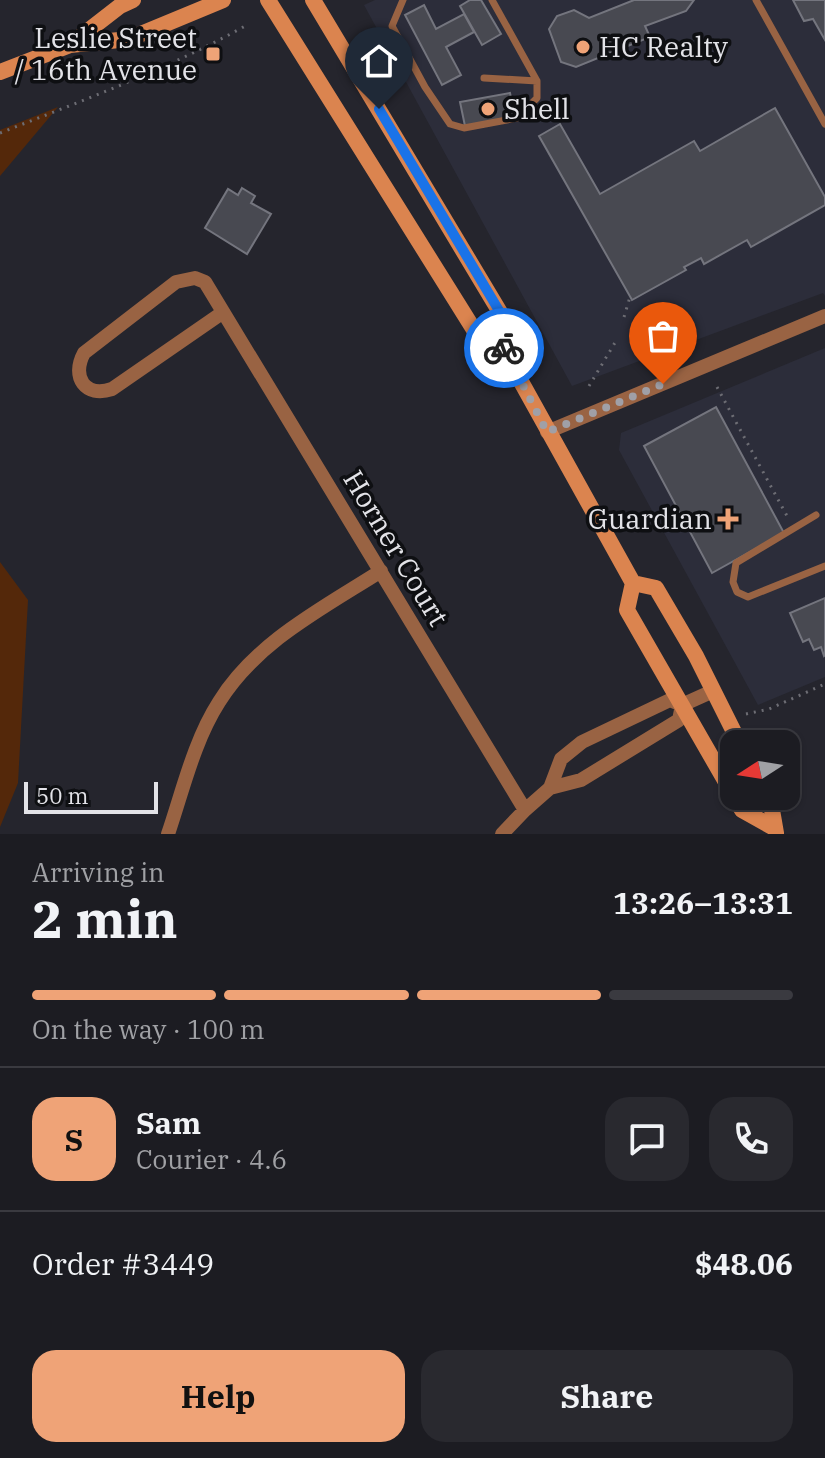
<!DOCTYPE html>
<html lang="en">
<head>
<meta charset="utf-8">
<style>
  :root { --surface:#1c1c22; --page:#29292f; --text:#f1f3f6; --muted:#a0a1a5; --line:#3a3a40; --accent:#efa377 }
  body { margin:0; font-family:"IBM Plex Serif",serif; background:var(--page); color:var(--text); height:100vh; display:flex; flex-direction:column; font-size:30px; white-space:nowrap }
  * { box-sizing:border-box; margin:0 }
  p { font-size:26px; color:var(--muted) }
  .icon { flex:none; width:44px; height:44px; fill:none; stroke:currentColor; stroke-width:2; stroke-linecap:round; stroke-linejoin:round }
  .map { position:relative; height:834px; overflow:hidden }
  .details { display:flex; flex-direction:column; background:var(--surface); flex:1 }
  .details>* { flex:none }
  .needle { width:52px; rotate:258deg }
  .fabs { position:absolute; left:720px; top:730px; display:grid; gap:16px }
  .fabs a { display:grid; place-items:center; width:80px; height:80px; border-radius:16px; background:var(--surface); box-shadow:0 2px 6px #0004,0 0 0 2px var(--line); font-size:40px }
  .scale { position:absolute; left:24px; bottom:20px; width:134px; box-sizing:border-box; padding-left:8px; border:4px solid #e3e3e8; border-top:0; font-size:22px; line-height:28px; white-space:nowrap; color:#e3e3e8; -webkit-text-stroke:6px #0e0f12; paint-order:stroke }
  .pin { position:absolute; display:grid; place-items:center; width:68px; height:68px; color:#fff; margin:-82px -34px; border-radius:50% 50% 50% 0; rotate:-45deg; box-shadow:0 0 8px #0007 }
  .pin .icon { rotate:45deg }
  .courier { position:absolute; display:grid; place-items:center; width:80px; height:80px; margin:-40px; border:6px solid #1a73e8; border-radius:50%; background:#fff; color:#222; box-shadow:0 2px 10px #0007 }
  .summary em { font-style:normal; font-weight:700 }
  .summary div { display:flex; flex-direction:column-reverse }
  .summary { display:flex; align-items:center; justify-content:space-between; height:136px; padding:0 32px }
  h1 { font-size:52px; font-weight:700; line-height:60px }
  .bar { display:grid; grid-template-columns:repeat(4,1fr); gap:12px 8px; align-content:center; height:96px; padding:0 32px }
  .bar i { height:10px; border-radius:6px; background:var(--line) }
  .bar .selected { background:var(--accent) }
  .bar p { grid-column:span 4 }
  .line { display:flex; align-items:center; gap:20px; padding:0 32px; border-top:2px solid var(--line) }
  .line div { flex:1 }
  .round { display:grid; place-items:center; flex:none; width:84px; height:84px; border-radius:24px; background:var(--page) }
  .primary-button { display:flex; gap:16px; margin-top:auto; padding:16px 32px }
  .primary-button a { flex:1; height:92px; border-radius:24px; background:var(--accent); color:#111; font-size:32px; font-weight:700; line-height:92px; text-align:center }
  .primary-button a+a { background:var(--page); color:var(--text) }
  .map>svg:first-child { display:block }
  .built { fill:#2c2d3a }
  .green { fill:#54280a }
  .building { fill:#484951; stroke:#74757e; stroke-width:2 }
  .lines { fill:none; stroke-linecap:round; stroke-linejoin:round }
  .path { stroke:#6d6d74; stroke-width:3; stroke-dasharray:2 6; stroke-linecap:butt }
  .service { stroke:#996343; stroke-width:7 }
  .minor { stroke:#996343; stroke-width:14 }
  .secondary { stroke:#db844f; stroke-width:16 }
  .done { stroke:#a0a0a7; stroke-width:8; stroke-dasharray:0 14.4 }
  .route { stroke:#1a73e8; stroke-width:10 }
  .poi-dot { fill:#efa377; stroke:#0e0f12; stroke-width:3 }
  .labels { text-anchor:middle; stroke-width:7; stroke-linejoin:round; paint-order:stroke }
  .poi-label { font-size:28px; fill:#e3e3e8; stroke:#0e0f12; text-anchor:end }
  .street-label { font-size:28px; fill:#e3e3e8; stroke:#0e0f12 }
</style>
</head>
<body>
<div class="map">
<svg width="825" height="834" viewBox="0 0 825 834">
  <rect width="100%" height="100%" fill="#25252d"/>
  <path class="built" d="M375,0H825V296L823,293L572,386L364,5Z
    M825,348V677L758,705L619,450L621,433Z"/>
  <path class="green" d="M58,107L0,176V130Z
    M0,562L28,600L18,783L0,827Z"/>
  <path class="building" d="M470,0H481L501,34L482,45L460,6Z
    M634,0H694L686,11L645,26L650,37L576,67L561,62L549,29L557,16L574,10L589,18Z
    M793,0H825V40L813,19L804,21Z
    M424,5L436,29L464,14L474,32L446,47L461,75L442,85L405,15Z
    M510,93L515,117L465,126L460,102Z
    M775,108L825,197V205L751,247L747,240L704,264L701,258L684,267L686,270L632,300L539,136L560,124L600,194L694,141L700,151Z
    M242,188L255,196L251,203L271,214L247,254L205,228L228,189L238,195Z
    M716,407L784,533L712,573L644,446Z
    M825,598V655L824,656L821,647L814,650L809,639L803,642L790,613Z"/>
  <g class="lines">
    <path class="path" d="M0,133C84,100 168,69 247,25
      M624,317L630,297
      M589,386L616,341
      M717,387L787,516
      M746,714L769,709L825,684"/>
    <path class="service" d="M403,0L392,26L425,87L450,124L464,128L517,118L537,98V81L492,0
      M756,0L825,124
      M484,78L537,81
      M816,515L736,563L733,582L737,592L748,597L825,566"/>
    <path class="minor" d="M222,313L112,389C85,398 71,377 84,353L176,282L195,278L205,282L525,810
      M547,432L825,316
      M550,788L561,759L582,742L670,700L682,705L713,691
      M168,834C183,790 194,741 219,702C256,642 323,608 381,571
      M502,834L525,810L550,788L581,780L679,720L682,705"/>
    <path class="secondary" d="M268,0L476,333L504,351
      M313,0L504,319V351L633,583L627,610L742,810L774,828
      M71,44L120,6L133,0
      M0,72L70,45L129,39L223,0
      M633,583L656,588L696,656L740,744
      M767,796L771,804L776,833"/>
  </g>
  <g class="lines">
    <path class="done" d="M504,348L547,432L663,384"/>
    <path class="route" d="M379,109L504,319V348"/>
  </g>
  <g class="poi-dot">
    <circle cx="583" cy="47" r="8"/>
    <rect x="205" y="46" width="16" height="16" rx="4"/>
    <circle cx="488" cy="109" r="8"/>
    <path d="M724 507h8v8h8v8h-8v8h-8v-8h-8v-8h8z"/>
  </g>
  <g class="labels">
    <g class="poi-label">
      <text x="197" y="48">Leslie Street<tspan x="197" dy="32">/ 16th Avenue</tspan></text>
      <text x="599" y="57" text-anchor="start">HC Realty</text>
      <text x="504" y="119" text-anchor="start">Shell</text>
      <text x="712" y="529">Guardian</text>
    </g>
    <g class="street-label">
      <text transform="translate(396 548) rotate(59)" y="10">Horner Court</text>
    </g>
  </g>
</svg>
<div class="fabs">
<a><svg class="needle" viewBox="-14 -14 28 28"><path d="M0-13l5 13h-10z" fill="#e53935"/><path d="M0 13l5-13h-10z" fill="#a0a1a5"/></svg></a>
</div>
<div class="scale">50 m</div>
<div class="pin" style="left:663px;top:384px;background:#ea580c"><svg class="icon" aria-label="bag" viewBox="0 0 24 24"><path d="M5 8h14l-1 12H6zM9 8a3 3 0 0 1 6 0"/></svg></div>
<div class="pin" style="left:379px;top:109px;background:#1f2937"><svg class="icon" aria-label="home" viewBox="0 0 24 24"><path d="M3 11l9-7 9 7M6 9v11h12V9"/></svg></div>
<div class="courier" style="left:504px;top:348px"><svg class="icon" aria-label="bike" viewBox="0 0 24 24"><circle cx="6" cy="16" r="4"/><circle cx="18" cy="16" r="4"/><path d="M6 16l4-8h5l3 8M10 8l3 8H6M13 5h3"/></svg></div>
</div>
<section class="details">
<div class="summary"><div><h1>2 min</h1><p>Arriving in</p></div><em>13:26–13:31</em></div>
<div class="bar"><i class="selected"></i><i class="selected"></i><i class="selected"></i><i></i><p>On the way · 100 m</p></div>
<div class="line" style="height:144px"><b class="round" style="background:var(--accent);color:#111">S</b><div><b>Sam</b><p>Courier · 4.6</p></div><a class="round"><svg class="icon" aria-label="chat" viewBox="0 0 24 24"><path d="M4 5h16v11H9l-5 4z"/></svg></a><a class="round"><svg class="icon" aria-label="phone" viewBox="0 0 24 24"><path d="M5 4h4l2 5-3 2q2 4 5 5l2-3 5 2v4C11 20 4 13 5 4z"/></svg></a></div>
<div class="line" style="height:104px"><div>Order #3449</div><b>$48.06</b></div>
<div class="primary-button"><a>Help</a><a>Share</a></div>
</section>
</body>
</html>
